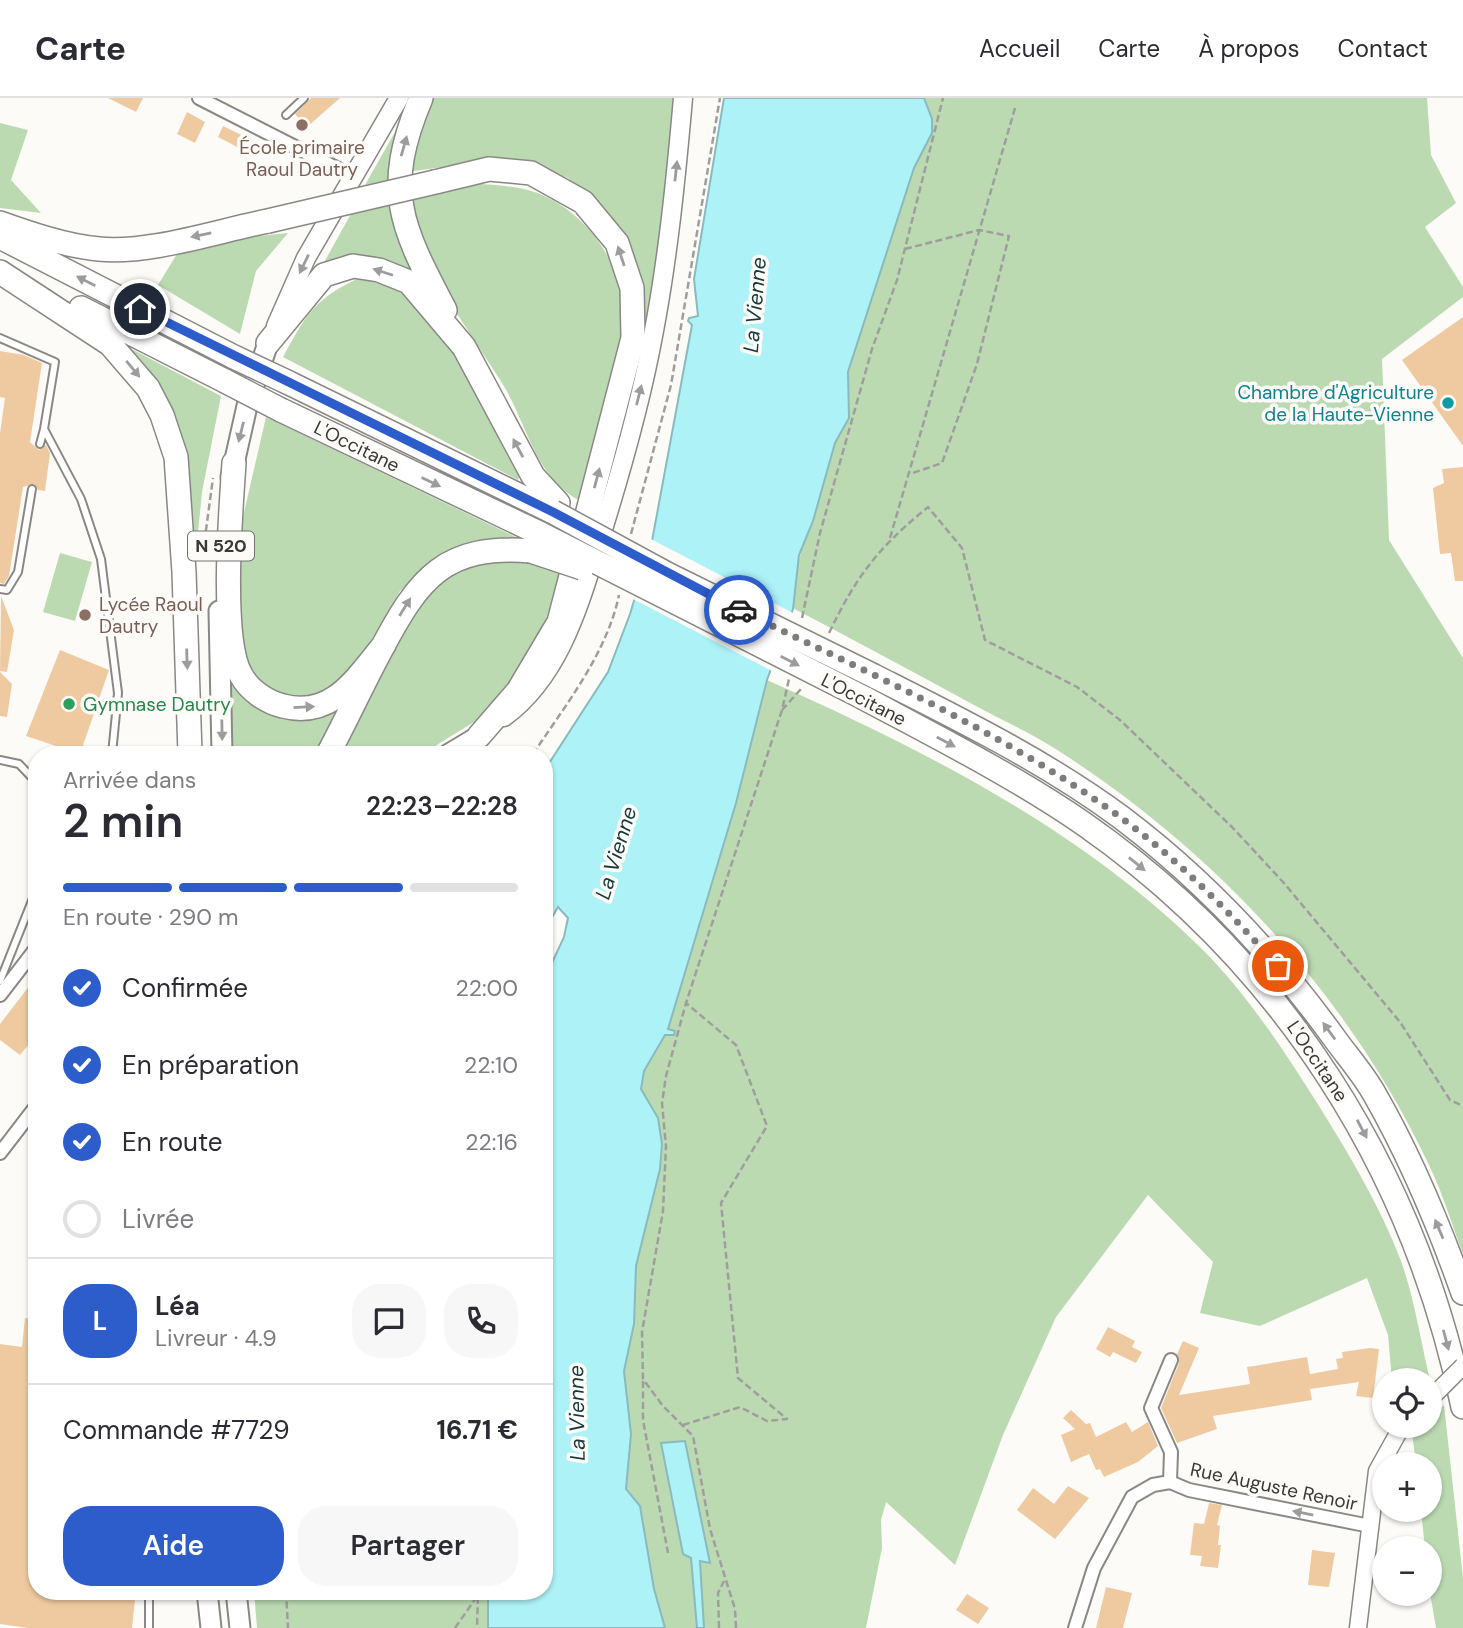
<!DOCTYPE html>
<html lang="fr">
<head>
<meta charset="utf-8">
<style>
  :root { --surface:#fff; --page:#f7f7f7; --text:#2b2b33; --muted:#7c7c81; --line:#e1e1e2; --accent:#2d5dcb }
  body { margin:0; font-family:"DM Sans",sans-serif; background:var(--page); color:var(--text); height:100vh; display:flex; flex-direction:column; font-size:26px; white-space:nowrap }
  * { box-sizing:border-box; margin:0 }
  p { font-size:23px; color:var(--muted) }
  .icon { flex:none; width:38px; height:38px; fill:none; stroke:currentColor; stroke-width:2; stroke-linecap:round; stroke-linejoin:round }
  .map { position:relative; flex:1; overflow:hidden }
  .details { position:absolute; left:28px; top:648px; width:525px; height:854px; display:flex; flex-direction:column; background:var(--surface); border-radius:28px; box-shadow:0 2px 5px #0004 }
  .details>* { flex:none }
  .tools { position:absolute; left:1372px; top:1270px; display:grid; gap:14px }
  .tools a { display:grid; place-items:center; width:70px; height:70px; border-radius:50%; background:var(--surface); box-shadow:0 2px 5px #0004; font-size:35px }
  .pin { position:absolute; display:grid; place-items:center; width:60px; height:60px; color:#fff; margin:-30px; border:4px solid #fff; border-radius:50%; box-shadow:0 2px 7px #0007 }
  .courier { position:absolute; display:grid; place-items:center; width:70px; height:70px; margin:-35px; border:5px solid #2d5dcb; border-radius:50%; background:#fff; color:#222; box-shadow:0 2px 9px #0007 }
  .head em { font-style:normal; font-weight:600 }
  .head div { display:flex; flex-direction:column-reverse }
  .head { display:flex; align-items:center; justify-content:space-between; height:119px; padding:0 35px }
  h1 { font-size:46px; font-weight:600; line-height:52px }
  .bar { display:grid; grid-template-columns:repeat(4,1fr); gap:10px 7px; align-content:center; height:84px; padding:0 35px }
  .bar i { height:9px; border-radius:5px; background:var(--line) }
  .bar .active { background:var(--accent) }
  .bar p { grid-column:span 4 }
  .line { display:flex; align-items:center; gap:18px; padding:0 35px; border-top:2px solid var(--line) }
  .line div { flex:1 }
  .round { display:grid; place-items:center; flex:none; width:74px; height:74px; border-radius:28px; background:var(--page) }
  ol { padding:0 35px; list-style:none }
  li { display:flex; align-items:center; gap:21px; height:77px }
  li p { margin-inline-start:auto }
  li .icon { padding:7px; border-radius:50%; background:var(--accent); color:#fff; stroke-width:4 }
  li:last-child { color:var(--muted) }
  li i { width:38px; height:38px; border:4px solid var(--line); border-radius:50% }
  .action { display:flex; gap:14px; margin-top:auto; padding:14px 35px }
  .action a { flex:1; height:80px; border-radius:28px; background:var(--accent); color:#fff; font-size:28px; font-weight:600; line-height:80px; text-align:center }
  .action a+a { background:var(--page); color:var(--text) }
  header { display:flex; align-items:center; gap:42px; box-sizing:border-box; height:98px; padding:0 35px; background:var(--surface); border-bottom:2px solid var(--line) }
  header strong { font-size:33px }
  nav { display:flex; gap:38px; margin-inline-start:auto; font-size:24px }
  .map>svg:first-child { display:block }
  .green { fill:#bbdab2 }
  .water { fill:#acf2f7; stroke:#8ababe; stroke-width:2 }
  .pier { fill:#fdfbf7 }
  .building { fill:#efcaa0 }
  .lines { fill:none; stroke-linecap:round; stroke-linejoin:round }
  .service-casing { stroke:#8a8885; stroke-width:10 }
  .minor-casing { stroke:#8a8885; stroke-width:16 }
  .tertiary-casing { stroke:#8a8885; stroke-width:19 }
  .secondary-casing { stroke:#8a8885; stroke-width:21 }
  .primary-casing { stroke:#8a8885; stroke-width:23 }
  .motorway-casing { stroke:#8a8885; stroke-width:26 }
  .path { stroke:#a09e9c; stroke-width:2.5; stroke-dasharray:7 3.5; stroke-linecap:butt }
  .service { stroke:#fff; stroke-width:6 }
  .minor { stroke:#fff; stroke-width:12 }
  .tertiary { stroke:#fff; stroke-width:16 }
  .secondary { stroke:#fff; stroke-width:18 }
  .primary { stroke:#fff; stroke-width:19 }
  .motorway { stroke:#fff; stroke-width:23 }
  .tertiary-bridge-casing { stroke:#8a8885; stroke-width:19; stroke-linecap:butt }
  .motorway-bridge-casing { stroke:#8a8885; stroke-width:26; stroke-linecap:butt }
  .tertiary-bridge { stroke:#fff; stroke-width:16 }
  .motorway-bridge { stroke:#fff; stroke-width:23 }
  .oneway { fill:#9c9c9c }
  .done { stroke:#7e7d7b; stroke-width:7; stroke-dasharray:0 12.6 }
  .route { stroke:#2d5dcb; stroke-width:9 }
  .education-dot { fill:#8d6e63; stroke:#fdfbf7; stroke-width:2.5 }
  .culture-dot { fill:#0f9aa8; stroke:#fdfbf7; stroke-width:2.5 }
  .leisure-dot { fill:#2e9e5b; stroke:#fdfbf7; stroke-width:2.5 }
  .labels { text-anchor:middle; stroke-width:7; stroke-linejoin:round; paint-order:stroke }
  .shield { fill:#fdfbf7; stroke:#747371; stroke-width:2 }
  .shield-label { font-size:18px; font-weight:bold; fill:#3a3938 }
  .education-label { font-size:19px; fill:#785e54; stroke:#fdfbf7 }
  .culture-label { font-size:19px; fill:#0d838f; stroke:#fdfbf7; text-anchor:end }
  .street-label { font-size:19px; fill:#3a3938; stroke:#fdfbf7 }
  .leisure-label { font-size:19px; fill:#27864d; stroke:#fdfbf7; text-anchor:start }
  .water-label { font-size:21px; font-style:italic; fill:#16393b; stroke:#fdfbf7 }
</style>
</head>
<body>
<header>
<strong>Carte</strong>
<nav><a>Accueil</a><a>Carte</a><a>À propos</a><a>Contact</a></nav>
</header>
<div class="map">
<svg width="1463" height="1530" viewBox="0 0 1463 1530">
  <rect width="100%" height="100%" fill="#fdfbf7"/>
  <path class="green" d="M432,0H675L669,77L645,244L641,192L606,116L568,80L526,67L486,63L407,74L417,33Z
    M922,0H1427L1431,57L1456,105L1425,129L1463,189V199L1382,261L1389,442L1463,560V1156C1452,1127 1443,1096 1429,1067C1349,898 1219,757 1062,655C1034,636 1003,623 974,607C912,573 850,540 787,507Z
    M0,25L28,32L11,82L41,115L0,110Z
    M400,25L392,81L365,87Z
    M481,86C495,87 510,88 524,91C589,107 633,178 626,243C624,258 617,275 613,290C602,328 591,365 580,403C534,378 528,327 502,285C473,239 439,193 417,142C412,130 410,114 407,100Z
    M389,104L395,132L418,178L322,168L352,114Z
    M288,135L256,173L240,236L158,187L183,146Z
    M359,180C367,182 377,183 386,186C436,206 485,313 511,360L520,377L518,382L283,259C306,217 314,201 359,180Z
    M124,247L221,298L202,394L193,485L184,381Z
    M266,319L528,445L436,462L400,493L355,575L311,604L266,595L241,558L238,489L242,423Z
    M60,455L92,464L75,523L43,514Z
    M520,460L564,475L527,568L479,621L422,656H336C360,611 407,501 449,477C472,463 494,461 520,460Z
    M767,582C924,652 1079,730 1202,851C1248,897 1285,954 1319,1008C1350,1058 1380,1108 1401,1163C1415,1202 1421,1246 1431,1286L1430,1283H1392L1388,1237L1367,1180L1260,1228L1200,1215L1213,1164L1148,1097L1056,1219L1003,1337L955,1467L886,1404L881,1422L882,1450L866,1530H704L700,1463L710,1465L691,1460L697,1530H665L654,1491L640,1408L626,1391L631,1335L624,1273L634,1226L636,1168L660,1071L658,1020L641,991L644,973L667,931L736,705Z
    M230,585C268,620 291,634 342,610L322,656H233Z
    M1444,1307L1463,1480V1530H1436L1430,1495V1451H1425L1421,1412H1430V1367H1416L1412,1334L1419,1328H1430V1319Z
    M254,1493H488V1530H257Z"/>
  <path class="water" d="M724,0H924L932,21V35L914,70L848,274L849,320L835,345L813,423L799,457L793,511L767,582L736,705L668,931L675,933L674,937H665L644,973L641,991L658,1020L662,1046L660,1071L636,1168L634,1226L624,1273L631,1336L626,1391L640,1408L654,1491L665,1530H488V1493H544V867H551L564,839L568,820L558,809L550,823L544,850V673L608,574L630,516L652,443L692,227L688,223L689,220L698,218L694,181Z
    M685,1343L710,1465L700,1463L704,1530H697L691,1460L683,1456L661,1345Z"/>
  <path class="pier" d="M649,440L795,516L774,574L631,500Z"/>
  <path class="building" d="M108,0H143L136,14Z
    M311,0H340L307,29L295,16Z
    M187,14L205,24L195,45L177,36Z
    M223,28L252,42L247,54L218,39Z
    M1463,219V348L1402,262Z
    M0,253L24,257L42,265L30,344L39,352L46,347L50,355L45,393L38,392L34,386L23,389L9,478L4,486L0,485V335L5,300L0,299Z
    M1463,369V483H1455L1451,455L1440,456L1433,390L1444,385L1442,371Z
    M1,498L14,532L7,574L0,573Z
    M60,552L109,572L80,656L26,638Z
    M0,574L12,586L7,619L0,618Z
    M37,878V936L20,957L0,942V926Z
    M25,1220L37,1221V1493H136L132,1530H28L0,1526V1246L22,1249Z
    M1108,1229L1135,1243L1132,1249L1142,1254L1136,1265L1113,1254L1110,1259L1096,1251Z
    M1183,1243L1199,1250L1179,1297L1250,1286L1247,1269L1254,1268L1307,1259L1310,1276L1338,1271L1336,1261L1343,1260L1342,1254L1370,1250L1379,1251L1373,1300L1356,1298L1359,1284L1310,1291L1312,1302L1213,1318L1217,1331L1177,1345L1161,1310L1179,1265L1177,1256Z
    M1071,1312L1086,1326L1090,1325L1096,1339L1126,1324L1132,1334L1148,1324L1158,1348L1138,1364L1104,1379L1100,1371L1096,1372L1089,1356L1071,1364L1061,1337L1075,1331L1063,1320Z
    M1068,1388L1089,1400L1055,1441L1017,1412L1033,1390L1054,1406Z
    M1209,1405L1222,1407L1217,1427L1220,1428L1218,1447H1221L1218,1470L1200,1468L1202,1458L1190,1457L1194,1425L1204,1426Z
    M1312,1452L1335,1455L1329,1489L1308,1487Z
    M1106,1489L1132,1495L1123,1530H1096Z
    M967,1496L989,1510L978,1526L956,1512Z"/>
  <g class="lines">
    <g class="service-casing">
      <path id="service" d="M286,17L304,0
        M0,240L55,264L44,331L81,401L101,461L118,595L112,656
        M40,346L44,331
        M0,491L7,492L18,474L32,391
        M0,662L19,666L37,685
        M0,883L37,790
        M149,1530V1493"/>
    </g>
    <g class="minor-casing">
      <path id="minor" d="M199,0L352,78
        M0,897L37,849
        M0,1055L37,1007
        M1170,1384L1171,1354L1151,1310L1171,1262
        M1075,1530L1094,1470L1132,1399L1153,1387L1170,1384L1189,1392L1370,1428"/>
    </g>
    <g class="tertiary-casing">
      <path id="tertiary" d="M1358,1530L1377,1373L1402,1328"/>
    </g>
    <g class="secondary-casing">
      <path id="secondary" d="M276,228L306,160L399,0
        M504,619C560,578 579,507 599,444C620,377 640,308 653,238C668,160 676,80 683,0"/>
    </g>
    <g class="primary-casing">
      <path id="primary" d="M231,379L247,308L268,245
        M219,513L222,656
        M449,656L479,638
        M207,1493L211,1530
        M236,1493L240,1530"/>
    </g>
    <g class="motorway-casing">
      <path id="motorway" d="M421,0C382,93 401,128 445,212
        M435,84L489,71L531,75L583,104L617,145L632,190L633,240L559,524L518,593L479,638
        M0,125C31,136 66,148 99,151C150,156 217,133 268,123
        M0,139L234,259
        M0,174L110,246L148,290L162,317L176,359L184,474L190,656
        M81,210L225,283
        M268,245L324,177L353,168L379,172L409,184L464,249L533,378L558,405
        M287,284L553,414
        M281,312L541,436
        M234,365C231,410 220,541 241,577C249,592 266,604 283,608C333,621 357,579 384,547
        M874,578C959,621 1045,663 1122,720C1204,782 1275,858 1335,941C1348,959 1364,977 1375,997C1411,1060 1439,1127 1463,1195
        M864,600C939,640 1014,678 1084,726C1283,865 1414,1072 1463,1309
        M328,656C347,621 363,585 382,550C419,480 445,446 531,453"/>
    </g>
    <path class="path" d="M905,151L979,132L1009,138L977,266L942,365L910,376
      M631,436L671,287L720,0
      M890,440L1015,10
      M203,454L213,380
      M802,520L820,435L872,251L897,182L943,0
      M829,535C857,477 878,450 928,409L962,450L985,542L1077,589L1120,622L1232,729L1283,784L1400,924L1450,1002L1463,1008
      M782,612L801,591
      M533,656C565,608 607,555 619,497
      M643,1283V1322L668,1455
      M683,1327L740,1309L767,1323L787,1321L738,1280L721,1105L767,1028L736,947L686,905
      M286,1493L288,1530
      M455,1530L478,1497L477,1530
      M719,1530L718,1495L724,1483
      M736,1530L735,1511L710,1431L693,1338L663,1308L643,1281L642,1234L663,1113L666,1048L662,1005L666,978L686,905L782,612L789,581"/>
    <use href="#service" class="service"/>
    <use href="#minor" class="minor"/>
    <use href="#tertiary" class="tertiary"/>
    <use href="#secondary" class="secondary"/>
    <use href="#primary" class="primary"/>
    <use href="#motorway" class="motorway"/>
    <g class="tertiary-bridge-casing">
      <path id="tertiary-bridge" d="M1430,1301L1463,1268"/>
    </g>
    <g class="motorway-bridge-casing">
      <path id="motorway-bridge" d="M268,123L435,84
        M234,259L287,284
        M225,283L281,312
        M553,414L669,477L874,578
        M541,436L864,600
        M531,453L582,470"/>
    </g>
    <use href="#tertiary-bridge" class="tertiary-bridge"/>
    <use href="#motorway-bridge" class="motorway-bridge"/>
  </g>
  <defs><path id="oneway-solid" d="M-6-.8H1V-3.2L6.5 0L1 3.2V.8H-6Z" transform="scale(1.75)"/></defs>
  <g class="oneway">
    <use href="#oneway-solid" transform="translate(404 48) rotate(-74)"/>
    <use href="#oneway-solid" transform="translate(676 73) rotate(-84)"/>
    <use href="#oneway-solid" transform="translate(201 137) rotate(168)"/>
    <use href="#oneway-solid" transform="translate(621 158) rotate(-108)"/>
    <use href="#oneway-solid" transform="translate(304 166) rotate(116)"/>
    <use href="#oneway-solid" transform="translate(383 174) rotate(-162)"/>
    <use href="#oneway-solid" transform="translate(86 183) rotate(-153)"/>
    <use href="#oneway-solid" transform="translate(133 271) rotate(50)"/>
    <use href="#oneway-solid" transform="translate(639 297) rotate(-76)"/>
    <use href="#oneway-solid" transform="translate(241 334) rotate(104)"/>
    <use href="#oneway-solid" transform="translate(518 350) rotate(-118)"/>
    <use href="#oneway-solid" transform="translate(597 380) rotate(-75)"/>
    <use href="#oneway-solid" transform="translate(431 384) rotate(26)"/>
    <use href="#oneway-solid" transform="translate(405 509) rotate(-58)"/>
    <use href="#oneway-solid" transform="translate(187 561) rotate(88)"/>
    <use href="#oneway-solid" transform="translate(790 563) rotate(27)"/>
    <use href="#oneway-solid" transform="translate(304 609) rotate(-3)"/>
    <use href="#oneway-solid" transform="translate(222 632) rotate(89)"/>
    <use href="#oneway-solid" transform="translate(946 644) rotate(28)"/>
    <use href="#oneway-solid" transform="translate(1137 766) rotate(39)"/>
    <use href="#oneway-solid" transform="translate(1329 933) rotate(-126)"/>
    <use href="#oneway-solid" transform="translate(1362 1031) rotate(62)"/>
    <use href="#oneway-solid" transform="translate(1439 1131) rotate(-113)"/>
    <use href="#oneway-solid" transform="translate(1446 1242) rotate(75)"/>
    <use href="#oneway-solid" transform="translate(1303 1415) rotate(-169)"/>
  </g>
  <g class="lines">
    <path class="done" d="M739,512C869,575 1003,634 1120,719C1179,762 1230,815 1278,868"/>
    <path class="route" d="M140,211L553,414L739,512"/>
  </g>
  <g class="education-dot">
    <circle cx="302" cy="27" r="7"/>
    <circle cx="85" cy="517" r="7"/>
  </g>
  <circle class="culture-dot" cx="1448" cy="305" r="7"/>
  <circle class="leisure-dot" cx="69" cy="606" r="7"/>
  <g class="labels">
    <rect class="shield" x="188" y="433.5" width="66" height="29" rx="5"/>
    <g class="shield-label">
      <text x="221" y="454">N 520</text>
    </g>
    <g class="education-label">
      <text x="302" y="56">École primaire<tspan x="302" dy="22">Raoul Dautry</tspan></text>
      <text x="99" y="513" text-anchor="start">Lycée Raoul<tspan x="99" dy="22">Dautry</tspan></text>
    </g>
    <g class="culture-label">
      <text x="1434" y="301">Chambre d'Agriculture<tspan x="1434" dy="22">de la Haute-Vienne</tspan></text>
    </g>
    <g class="street-label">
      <text transform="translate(357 348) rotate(26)" y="7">L'Occitane</text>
      <text transform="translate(864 601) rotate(27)" y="7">L'Occitane</text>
      <text transform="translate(1318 963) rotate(56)" y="7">L'Occitane</text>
      <text transform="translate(1274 1388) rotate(12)" y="7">Rue Auguste Renoir</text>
    </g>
    <g class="leisure-label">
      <text x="83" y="613">Gymnase Dautry</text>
    </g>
    <g class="water-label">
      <text transform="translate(755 207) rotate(-85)" y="7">La Vienne</text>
      <text transform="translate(616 755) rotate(-73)" y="7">La Vienne</text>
      <text transform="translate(577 1315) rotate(-91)" y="7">La Vienne</text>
    </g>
  </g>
</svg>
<div class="tools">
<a><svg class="icon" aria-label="locate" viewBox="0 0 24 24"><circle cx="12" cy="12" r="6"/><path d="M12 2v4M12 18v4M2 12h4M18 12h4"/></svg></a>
<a>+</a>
<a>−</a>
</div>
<div class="pin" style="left:1278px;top:868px;background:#ea580c"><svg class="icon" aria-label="bag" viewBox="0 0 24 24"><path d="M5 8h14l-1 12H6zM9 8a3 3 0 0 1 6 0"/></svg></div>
<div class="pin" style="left:140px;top:211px;background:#1f2937"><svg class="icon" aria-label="home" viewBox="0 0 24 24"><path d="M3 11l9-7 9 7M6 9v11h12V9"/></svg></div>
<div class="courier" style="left:739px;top:512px"><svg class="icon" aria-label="car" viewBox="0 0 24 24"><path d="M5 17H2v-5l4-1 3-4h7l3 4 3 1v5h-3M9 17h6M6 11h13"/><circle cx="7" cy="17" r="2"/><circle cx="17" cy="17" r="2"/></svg></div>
<section class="details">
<div class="head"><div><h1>2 min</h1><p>Arrivée dans</p></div><em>22:23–22:28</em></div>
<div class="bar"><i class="active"></i><i class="active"></i><i class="active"></i><i></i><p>En route · 290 m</p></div>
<ol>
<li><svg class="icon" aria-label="check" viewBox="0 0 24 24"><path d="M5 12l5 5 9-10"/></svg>Confirmée<p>22:00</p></li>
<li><svg class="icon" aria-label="check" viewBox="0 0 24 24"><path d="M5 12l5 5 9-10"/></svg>En préparation<p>22:10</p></li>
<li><svg class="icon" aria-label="check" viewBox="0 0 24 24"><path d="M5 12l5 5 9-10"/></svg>En route<p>22:16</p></li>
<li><i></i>Livrée</li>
</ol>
<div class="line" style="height:126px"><b class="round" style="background:var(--accent);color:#fff">L</b><div><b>Léa</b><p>Livreur · 4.9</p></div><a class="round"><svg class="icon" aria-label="chat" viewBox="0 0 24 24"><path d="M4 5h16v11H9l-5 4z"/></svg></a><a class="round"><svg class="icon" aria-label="phone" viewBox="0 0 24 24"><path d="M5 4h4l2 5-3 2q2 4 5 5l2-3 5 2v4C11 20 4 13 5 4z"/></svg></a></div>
<div class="line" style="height:91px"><div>Commande #7729</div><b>16.71 €</b></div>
<div class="action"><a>Aide</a><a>Partager</a></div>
</section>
</div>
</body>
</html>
